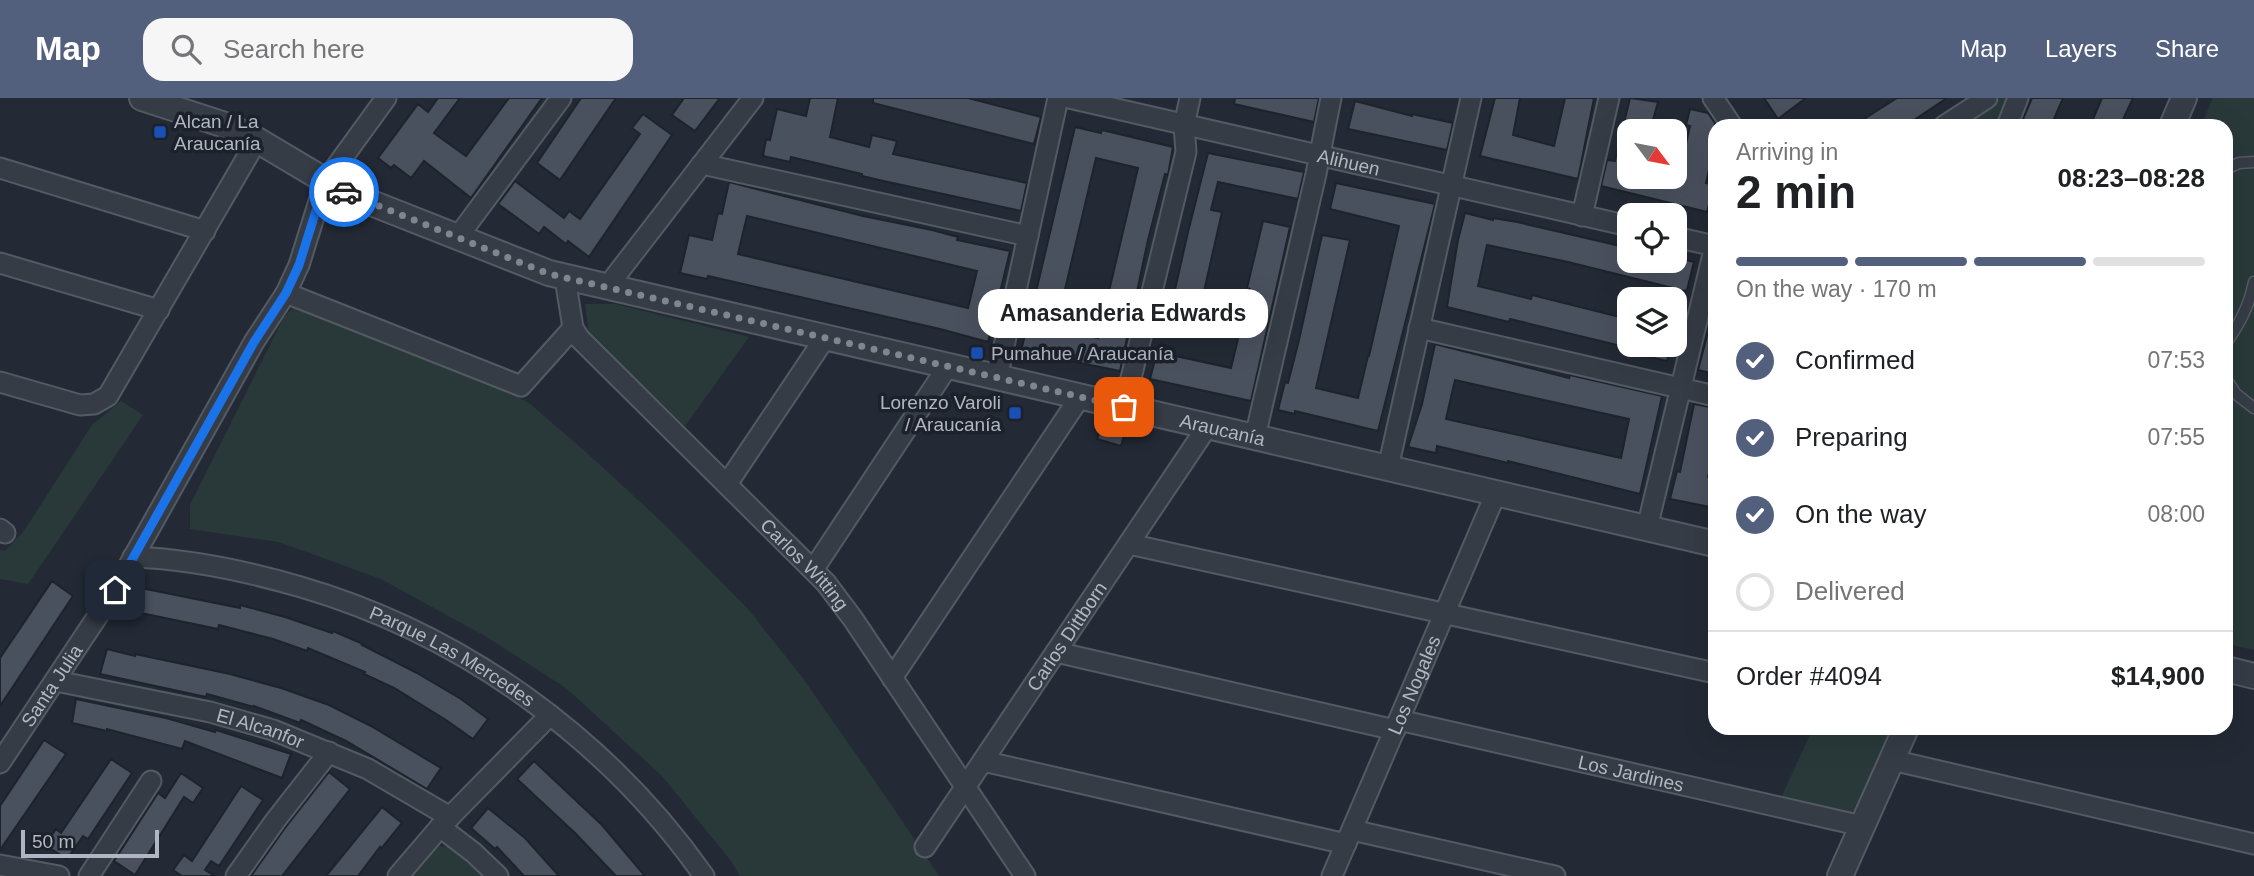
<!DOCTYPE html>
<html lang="en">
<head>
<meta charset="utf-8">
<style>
  :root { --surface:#fff; --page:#f6f6f6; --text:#202124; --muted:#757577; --line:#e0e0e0; --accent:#52607d }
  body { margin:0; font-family:Arial,sans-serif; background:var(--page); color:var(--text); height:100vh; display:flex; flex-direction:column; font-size:26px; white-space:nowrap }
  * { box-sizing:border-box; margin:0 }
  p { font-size:23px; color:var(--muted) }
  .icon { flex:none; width:38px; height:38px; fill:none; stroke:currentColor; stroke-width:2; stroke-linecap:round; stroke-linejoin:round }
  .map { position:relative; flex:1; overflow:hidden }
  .side { position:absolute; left:1708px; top:21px; width:525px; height:616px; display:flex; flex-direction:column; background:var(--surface); border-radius:21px; box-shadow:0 7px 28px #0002 }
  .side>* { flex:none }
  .needle { width:46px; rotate:122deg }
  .buttons { position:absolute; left:1617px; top:21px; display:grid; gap:14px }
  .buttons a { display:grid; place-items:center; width:70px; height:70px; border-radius:14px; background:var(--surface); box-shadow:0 7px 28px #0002; font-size:35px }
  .scale { position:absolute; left:21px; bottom:18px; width:138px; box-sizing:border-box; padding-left:7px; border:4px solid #b1b7c2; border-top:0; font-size:19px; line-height:24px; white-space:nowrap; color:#b1b7c2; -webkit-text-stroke:5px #1c212a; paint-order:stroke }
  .pin { position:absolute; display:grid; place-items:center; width:60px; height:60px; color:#fff; margin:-30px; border-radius:14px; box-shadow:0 4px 10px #0006 }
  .courier { position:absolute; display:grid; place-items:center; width:70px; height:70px; margin:-35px; border:5px solid #1a73e8; border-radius:50%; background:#fff; color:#222; box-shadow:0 2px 9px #0007 }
  .bubble { position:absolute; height:49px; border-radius:21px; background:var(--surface); box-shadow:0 7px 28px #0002; font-size:23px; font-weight:800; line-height:49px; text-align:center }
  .summary em { font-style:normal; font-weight:800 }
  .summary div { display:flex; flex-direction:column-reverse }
  .summary { display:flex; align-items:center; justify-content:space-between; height:119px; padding:0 28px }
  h1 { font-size:46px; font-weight:800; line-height:52px }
  .bar { display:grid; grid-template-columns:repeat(4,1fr); gap:10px 7px; align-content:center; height:84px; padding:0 28px }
  .bar i { height:9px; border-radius:5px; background:var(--line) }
  .bar .on { background:var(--accent) }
  .bar p { grid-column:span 4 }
  .line { display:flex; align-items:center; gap:18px; padding:0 28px; border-top:2px solid var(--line) }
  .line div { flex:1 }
  ol { padding:0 28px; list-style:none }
  li { display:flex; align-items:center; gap:21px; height:77px }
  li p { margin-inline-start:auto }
  li .icon { padding:7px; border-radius:50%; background:var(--accent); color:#fff; stroke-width:4 }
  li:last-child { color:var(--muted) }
  li i { width:38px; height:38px; border:4px solid var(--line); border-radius:50% }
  header { display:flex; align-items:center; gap:42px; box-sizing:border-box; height:98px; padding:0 35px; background:var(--accent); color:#fff }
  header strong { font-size:33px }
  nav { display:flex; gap:38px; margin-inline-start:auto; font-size:24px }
  .search { width:490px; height:63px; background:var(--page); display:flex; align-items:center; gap:18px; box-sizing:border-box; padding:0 24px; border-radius:21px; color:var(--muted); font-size:26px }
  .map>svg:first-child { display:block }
  .green { fill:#29393a }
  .building { fill:#4a515e; stroke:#1e232c; stroke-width:2; fill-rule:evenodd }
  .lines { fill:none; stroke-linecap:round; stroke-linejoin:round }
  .service-casing { stroke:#545a63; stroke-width:13 }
  .minor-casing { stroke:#545a63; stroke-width:23 }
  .tertiary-casing { stroke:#545a63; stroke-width:28 }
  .service { stroke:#363c46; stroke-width:10 }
  .minor { stroke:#363c46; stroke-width:19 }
  .tertiary { stroke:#363c46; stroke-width:24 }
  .done { stroke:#7f8691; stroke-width:7; stroke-dasharray:0 12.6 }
  .route { stroke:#1a73e8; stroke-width:9 }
  .transit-dot { fill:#1a4fb4; stroke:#1c212a; stroke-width:2.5 }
  .labels { text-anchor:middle; stroke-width:7; stroke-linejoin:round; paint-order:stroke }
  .poi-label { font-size:19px; fill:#b1b7c2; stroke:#1c212a; text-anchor:start }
  .street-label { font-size:19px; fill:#b1b7c2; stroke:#1c212a }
</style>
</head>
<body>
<header>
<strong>Map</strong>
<div class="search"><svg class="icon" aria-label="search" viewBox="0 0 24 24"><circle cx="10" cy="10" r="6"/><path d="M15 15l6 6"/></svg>Search here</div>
<nav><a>Map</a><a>Layers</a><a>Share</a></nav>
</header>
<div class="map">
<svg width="2254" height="778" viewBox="0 0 2254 778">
  <rect width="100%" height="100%" fill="#232a35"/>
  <path class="green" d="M2001,0H2008L1996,28H1957Z
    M2213,0H2254V552L2226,546V28H2201Z
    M585,206H615L749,239L685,328L589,236Z
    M294,209L475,277L529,305L587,355L664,426L748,511L802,579L890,705L939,778H740L731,763L663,679L566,590L485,538L381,481L279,444L190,431V407L284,219Z
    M121,303L143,317L28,486L0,481V452L5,453L24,433L92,327Z
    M1813,630H1893L1855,715L1781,700Z
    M438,748L449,749L484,778H412L432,752Z"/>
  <path class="building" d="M438,0H460L434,35L466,58L509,0H542L471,100L424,63L411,80L394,67L391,70L378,60L418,6L428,14Z
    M581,0H616L560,82L537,65Z
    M684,0H720L695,33L672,17Z
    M810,0H838L830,39L869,49L872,37L897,43L893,56L1027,85L1021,113L879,82L862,78V76L791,59L790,64L763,58L766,41L770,42L777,11L806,18Z
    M873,0H968L1041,19L1034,46L873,5Z
    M1235,0H1319L1314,24L1234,6Z
    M1495,0H1520L1513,37L1554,48L1565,0H1594L1578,81L1480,58Z
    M1630,0L1658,4L1650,33H1629V65L1626,79L1679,77L1690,28L1686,27L1690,11L1708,15L1715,25L1711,43L1715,44L1706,85L1714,87L1707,114L1601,88L1607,62L1615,63Z
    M1764,0H1806L1778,21Z
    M1897,0H1947L1905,28H1853Z
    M2032,0H2063L2051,28H2020Z
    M2102,0H2133L2120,28H2090Z
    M1355,3L1412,18V16L1453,25L1447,52L1348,31Z
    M643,16L672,37L589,159L568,143L566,146L544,129L539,136L498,106L515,83L564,120L569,113L580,121L640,36L632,30Z
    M1075,29L1101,35L1102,32L1173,49L1168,77L1165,76L1148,142L1120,273L1021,253L1028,225L1098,240L1138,70L1096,60L1062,204L1035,198Z
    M1208,55L1304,74L1298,101L1218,84L1211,112L1222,114L1195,233L1167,227L1188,134Z
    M729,84L863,118L932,132L958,139L957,142L1010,153L988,244L940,231L708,178L707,181L680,175L689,137L712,142L718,115L722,116ZM747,118L977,173L968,210L738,156Z
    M1336,85L1435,106L1378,333L1295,313V316L1278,312L1285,284L1288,285L1299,242L1322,137L1350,142L1316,290L1358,300L1368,258H1369L1399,128L1330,111Z
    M1465,115L1493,122V120L1517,124L1629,150V163H1677L1678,160L1694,164L1687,192L1685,193L1568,164L1487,147L1478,188L1531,201L1532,197L1628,221L1621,248L1510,221L1509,224L1447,209L1458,142Z
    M1263,123L1290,129L1251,303L1150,281L1157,254L1231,270L1250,191L1247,190Z
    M1710,226H1715V276L1698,272Z
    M1435,246L1569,280L1570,277L1662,298L1640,396L1508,363V365L1437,348L1436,355L1408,349L1422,306ZM1455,282L1629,321L1621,360L1446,321Z
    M1625,247H1671L1667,263L1624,253Z
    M1694,306L1715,310V348L1708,379L1715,381V410L1670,401L1677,373L1680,374Z
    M1103,324L1126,331L1121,348L1097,341Z
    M52,483L73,498L0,608V560Z
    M141,490L240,510V507L285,519L332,535L333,533L363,546L362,547L417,575L461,601L488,621L473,641L446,622L394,590L364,576L365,574L308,550L307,553L273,541L219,527L218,531L136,514Z
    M107,551L135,558V556L230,576L281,590L329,607L371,628L441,670L427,691L346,643L301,622L300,625L254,608V609L207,596L206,599L100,576Z
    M76,601L166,620L215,634L216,632L291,656L282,680L185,643L182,651L107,631V633L72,625Z
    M44,642L66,656L0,752V708Z
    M111,661L132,675L88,741L83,738L67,761L45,747L56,731L61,735Z
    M534,663L602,727L645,778H616L575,735L517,681Z
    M329,674L350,691L282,778H251L285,730Z
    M181,675L203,690L193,705L184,699L135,777L114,763L158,695L165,700Z
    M241,688L263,702L219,768L211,763L205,772L215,778H182L173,772L184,757L192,763Z
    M382,709L402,725L381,751L380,749L358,778H326Z
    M488,710L525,740L559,778H524L497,749L495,751L471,730Z"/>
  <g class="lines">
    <g class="service-casing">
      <path id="service" d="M2226,71L2239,65L2254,64
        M2226,245C2240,225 2249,208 2254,184
        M2226,281L2236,296L2254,310"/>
    </g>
    <g class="minor-casing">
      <g id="minor">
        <path id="s1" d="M1069,0L1629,128"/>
        <path d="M1713,0L1732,28"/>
        <path d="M1944,28L1987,0"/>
        <path d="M2007,28L2018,0"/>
        <path d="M702,66L1028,138"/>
        <path d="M0,70L205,133"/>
        <path d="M1582,118L1609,0"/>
        <path d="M1675,139L1715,148"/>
        <path d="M457,140L561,0"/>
        <path d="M0,165L159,212"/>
        <path id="s2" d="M565,180L573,230L579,240L826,485L853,521L1025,778"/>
        <path d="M607,189L753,0"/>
        <path d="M286,195L521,288L573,230"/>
        <path d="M1419,230L1715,298"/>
        <path d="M997,280L1058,0"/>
        <path d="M0,284L80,307L94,306L108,298L257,42"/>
        <path d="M1124,309L1186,54L1184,27L1190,0"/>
        <path d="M1255,339L1316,76L1331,0"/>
        <path d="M1388,370L1471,0"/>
        <path d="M727,386L825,240"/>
        <path d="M1647,430L1715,148"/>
        <path d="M0,431L5,435"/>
        <path d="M1129,446L1715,575"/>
        <path id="s3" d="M133,459C191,461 246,473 301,489C462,536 607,640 704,778"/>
        <path d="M813,472L948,268"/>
        <path d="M1056,554L1395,632"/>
        <path d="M892,580L1080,299"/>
        <path id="s4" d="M56,583L210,614L273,632L368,671L450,719"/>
        <path id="s5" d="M1399,622L1862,728"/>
        <path d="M1892,662L2254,746"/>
        <path d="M983,663L1346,746"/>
        <path id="s6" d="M0,665L115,492L254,244L286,195L299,167L325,84L386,0"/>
        <path d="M440,729L474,755L498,778"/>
        <path d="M1352,732L1555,778"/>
        <path id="s7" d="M925,749L1207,329"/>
        <path d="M0,767L59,778"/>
        <path d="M89,778L151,683"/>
        <path d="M236,778L275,723L329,654"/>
        <path d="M398,778L440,729L550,617"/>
        <path id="s8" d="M1332,778L1496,395"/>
      </g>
    </g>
    <g class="tertiary-casing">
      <g id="tertiary">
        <path id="s9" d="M142,0L228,28L257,42L346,95L549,175L1715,446"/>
        <path d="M2172,28L2184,0"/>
        <path d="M2226,571L2254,578"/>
        <path d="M1840,778L1906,630"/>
      </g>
    </g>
    <use href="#service" class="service"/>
    <use href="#minor" class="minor"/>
    <use href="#tertiary" class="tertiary"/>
  </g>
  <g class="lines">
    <path class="done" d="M344,94L549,176L1124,309"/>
    <path class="route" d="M115,492L254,244L286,195L299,167L325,84L344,94"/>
  </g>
  <g class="transit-dot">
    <rect x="153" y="27" width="14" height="14" rx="3.5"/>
    <rect x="970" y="248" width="14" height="14" rx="3.5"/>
    <rect x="1008" y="308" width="14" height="14" rx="3.5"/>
  </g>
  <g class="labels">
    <g class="poi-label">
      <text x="174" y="30">Alcan / La<tspan x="174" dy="22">Araucanía</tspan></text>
      <text x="991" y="262">Pumahue / Araucanía</text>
      <text x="1001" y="311" text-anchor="end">Lorenzo Varoli<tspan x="1001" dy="22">/ Araucanía</tspan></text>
    </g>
    <g class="street-label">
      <text dy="7" stroke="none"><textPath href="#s1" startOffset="287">Alihuen</textPath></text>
      <text dy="7" stroke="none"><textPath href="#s9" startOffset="1136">Araucanía</textPath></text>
      <text dy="7" stroke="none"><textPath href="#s2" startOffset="382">Carlos Witting</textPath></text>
      <text dy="7" stroke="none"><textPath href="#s7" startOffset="254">Carlos Dittborn</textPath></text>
      <text dy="7" stroke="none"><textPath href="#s3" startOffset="338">Parque Las Mercedes</textPath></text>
      <text dy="7" stroke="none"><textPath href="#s8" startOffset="208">Los Nogales</textPath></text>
      <text dy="7" stroke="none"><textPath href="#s6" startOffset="93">Santa Julia</textPath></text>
      <text dy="7" stroke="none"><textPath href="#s4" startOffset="210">El Alcanfor</textPath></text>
      <text dy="7" stroke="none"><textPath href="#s5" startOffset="238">Los Jardines</textPath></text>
    </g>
  </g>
</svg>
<div class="buttons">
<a><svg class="needle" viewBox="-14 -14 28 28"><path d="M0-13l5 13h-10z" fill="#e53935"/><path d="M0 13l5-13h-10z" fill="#757577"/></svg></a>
<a><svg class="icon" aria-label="locate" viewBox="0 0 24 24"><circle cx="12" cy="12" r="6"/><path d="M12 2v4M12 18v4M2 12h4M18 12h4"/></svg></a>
<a><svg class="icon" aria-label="layers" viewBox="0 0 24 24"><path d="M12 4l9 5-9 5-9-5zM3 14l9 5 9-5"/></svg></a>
</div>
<div class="scale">50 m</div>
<div class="pin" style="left:1124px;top:309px;background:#ea580c"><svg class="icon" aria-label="bag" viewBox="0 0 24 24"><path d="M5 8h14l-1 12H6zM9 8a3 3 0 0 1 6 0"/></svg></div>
<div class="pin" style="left:115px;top:492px;background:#1f2937"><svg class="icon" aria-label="home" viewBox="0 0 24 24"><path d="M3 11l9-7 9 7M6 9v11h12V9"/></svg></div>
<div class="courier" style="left:344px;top:94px"><svg class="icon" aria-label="car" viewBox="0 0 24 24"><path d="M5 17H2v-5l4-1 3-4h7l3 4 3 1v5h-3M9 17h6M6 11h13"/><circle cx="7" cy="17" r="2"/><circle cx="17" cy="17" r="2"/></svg></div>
<div class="bubble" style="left:978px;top:191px;width:290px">Amasanderia Edwards</div>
<section class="side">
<div class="summary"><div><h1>2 min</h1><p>Arriving in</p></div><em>08:23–08:28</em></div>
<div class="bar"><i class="on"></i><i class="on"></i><i class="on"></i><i></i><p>On the way · 170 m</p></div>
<ol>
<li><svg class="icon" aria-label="check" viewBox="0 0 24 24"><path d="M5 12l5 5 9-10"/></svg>Confirmed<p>07:53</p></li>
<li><svg class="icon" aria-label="check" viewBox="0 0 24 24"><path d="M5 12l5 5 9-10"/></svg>Preparing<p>07:55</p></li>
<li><svg class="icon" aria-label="check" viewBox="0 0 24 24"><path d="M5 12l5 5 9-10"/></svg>On the way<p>08:00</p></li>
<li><i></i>Delivered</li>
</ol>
<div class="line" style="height:91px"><div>Order #4094</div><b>$14,900</b></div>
</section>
</div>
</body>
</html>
